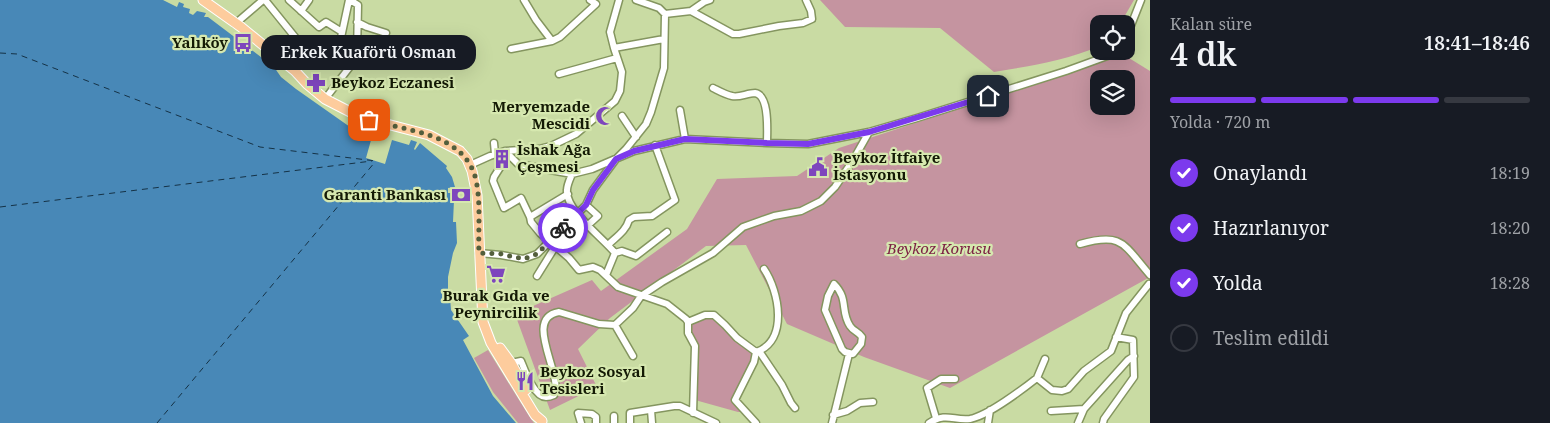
<!DOCTYPE html>
<html lang="tr">
<head>
<meta charset="utf-8">
<style>
  :root { --surface:#171b24; --page:#242831; --text:#f1f3f6; --muted:#9ea1a6; --line:#363941; --accent:#7c3aed }
  body { margin:0; font-family:"Noto Serif",serif; background:var(--page); color:var(--text); height:100vh; display:flex; flex-direction:column; font-size:19px; white-space:nowrap }
  * { box-sizing:border-box; margin:0 }
  p { font-size:16px; color:var(--muted) }
  .icon { flex:none; width:28px; height:28px; fill:none; stroke:currentColor; stroke-width:2; stroke-linecap:round; stroke-linejoin:round }
  .map { position:relative; flex:1; overflow:hidden }
  .drawer { display:flex; flex-direction:column; background:var(--surface); width:400px }
  .drawer>* { flex:none }
  .controls { position:absolute; left:1090px; top:15px; display:grid; gap:10px }
  .controls a { display:grid; place-items:center; width:45px; height:45px; border-radius:10px; background:var(--surface); box-shadow:0 5px 20px #0002; font-size:25px }
  .pin { position:absolute; display:grid; place-items:center; width:42px; height:42px; color:#fff; margin:-21px; border-radius:10px; box-shadow:0 2px 8px #0006 }
  .courier { position:absolute; display:grid; place-items:center; width:50px; height:50px; margin:-25px; border:4px solid #7c3aed; border-radius:50%; background:#fff; color:#222; box-shadow:0 1px 6px #0007 }
  .bubble { position:absolute; height:35px; border-radius:15px; background:var(--surface); box-shadow:0 5px 20px #0002; font-size:16px; font-weight:600; line-height:35px; text-align:center }
  .head em { font-style:normal; font-weight:600 }
  .head div { display:flex; flex-direction:column-reverse }
  .head { display:flex; align-items:center; justify-content:space-between; height:85px; padding:0 20px }
  h1 { font-size:32px; font-weight:600; line-height:38px }
  .bar { display:grid; grid-template-columns:repeat(4,1fr); gap:8px 5px; align-content:center; height:60px; padding:0 20px }
  .bar i { height:6px; border-radius:4px; background:var(--line) }
  .bar .current { background:var(--accent) }
  .bar p { grid-column:span 4 }
  ol { padding:0 20px; list-style:none }
  li { display:flex; align-items:center; gap:15px; height:55px }
  li p { margin-inline-start:auto }
  li .icon { padding:5px; border-radius:50%; background:var(--accent); color:#fff; stroke-width:4 }
  li:last-child { color:var(--muted) }
  li i { width:28px; height:28px; border:2px solid var(--line); border-radius:50% }
  main { display:flex; flex:1; min-height:0 }
  .map>svg:first-child { display:block }
  .green { fill:#c594a0; fill-rule:evenodd }
  .water { fill:#4888b7 }
  .lines { fill:none; stroke-linecap:round; stroke-linejoin:round }
  .ferry { stroke:#153246; stroke-width:1; stroke-dasharray:6 5; stroke-linecap:butt }
  .minor-casing { stroke:#84955f; stroke-width:9 }
  .major-casing { stroke:#fff; stroke-width:11 }
  .minor { stroke:#fff; stroke-width:6 }
  .major { stroke:#fdcc9d; stroke-width:9 }
  .done { stroke:#535e3c; stroke-width:5; stroke-dasharray:0 9 }
  .route { stroke:#7c3aed; stroke-width:6 }
  .labels { text-anchor:middle; stroke-width:4.5; stroke-linejoin:round; paint-order:stroke }
  .poi-label { font-size:15px; font-weight:bold; fill:#141a05; stroke:#d6e8af; text-anchor:start }
  .park-label { font-size:15px; font-style:italic; fill:#7d2244; stroke:#d6e8af }
</style>
</head>
<body>
<main>
<div class="map">
<svg width="1150" height="423" viewBox="0 0 1150 423">
  <rect width="100%" height="100%" fill="#c9dba3"/>
  <path class="green" d="M820,0H1134L1120,24H1099V46C1066,61 1029,66 994,72L940,28L845,27Z
    M1124,55L1150,71V277L950,388L864,357L787,324L746,245L706,246L610,318L578,349L597,387L550,410L515,314L592,280L601,291L687,229L717,179L797,176L839,148ZM1099,79H1126V106H1099Z
    M705,315L714,316L755,352L734,400L743,412H738L695,400L692,340L689,323Z
    M488,350L529,416L534,423H518L493,392L474,358Z"/>
  <path class="water" d="M0,0H163L177,7L179,2L184,4L183,7L190,9L189,13L193,15L197,11L206,13L204,17H208L274,67L281,77L296,89L360,134L364,130L373,133L366,158L385,164L392,140L409,145L411,140L417,142L414,149L415,150L420,143L447,166L446,168L452,177L455,187L448,188V193H452V200H454L453,222H456L457,243L453,253L448,277V297L450,298L451,310L469,336L463,340L493,396L516,423H0Z"/>
  <g class="lines">
    <path class="ferry" d="M0,53L17,54L260,147L376,161
      M0,207L372,161
      M157,423L375,162"/>
    <g class="minor-casing">
      <path id="minor" d="M265,0L316,63
        M289,0L319,27L326,22L342,32
        M524,0L536,20L552,41L560,37L596,4L590,0
        M636,0L659,8L665,14
        M301,11L309,0
        M691,11L704,2L710,0
        M665,14L691,11L733,34H739L779,26L803,23L812,19L811,11L806,0
        M357,22L367,27L386,33
        M235,24L263,0
        M1126,38L1141,0
        M614,48L664,39
        M511,49L552,41
        M336,61L349,0
        M559,74L617,58
        M713,88C719,91 726,95 732,96C739,98 747,93 755,93C770,95 767,132 767,143
        M325,99L352,64L357,54L358,5L350,0
        M680,110L685,139
        M622,116L636,137
        M494,143L495,154
        M505,151L518,164L572,174L592,169L634,151L685,139L767,143L808,144L869,132L917,118L1066,71L1121,51
        M470,165L490,156L505,151L539,149L551,146L576,134L615,101L620,91L622,72L614,48L610,32L619,0
        M501,166L494,177L493,181L504,208L521,198L530,217L531,222L540,233L569,258L579,270L593,267L600,270L618,287L667,304L686,319L688,322V333L695,346L693,413
        M572,174C570,179 567,185 567,190C565,210 603,238 615,253L606,275
        M586,205L598,216L587,226
        M530,217L568,194
        M1080,244C1123,232 1123,244 1150,275
        M608,245C616,237 626,231 629,220L634,217L652,216L675,200L655,145
        M479,253L501,255L523,259L537,254L586,205L593,190L616,159L626,149L646,124L651,112L664,68L665,14
        M615,253L622,251L636,256L667,232
        M537,276L555,247
        M834,284C849,299 840,311 850,326C853,331 859,332 862,337L861,344L853,354L845,352L842,349L825,310L828,296Z
        M688,322L705,315H714L725,325L737,338L756,352
        M615,325L633,308L641,296L662,282L713,253L743,227L774,216L801,211L821,201L835,187L852,162L869,132
        M615,325L633,356
        M759,351L782,385L791,403L795,408
        M756,352C789,341 779,291 764,269
        M511,363L521,361C525,371 534,397 546,397C549,397 552,396 554,395C564,375 522,318 559,312L599,324L615,325
        M1037,378L1045,359
        M651,410L652,423
        M1051,411L1084,409
        M833,415L847,411L860,403L873,402
        M614,416V423
        M936,418L927,388L941,379H955
        M581,423L578,413L592,414L596,417V423
        M630,423V413L674,406H680L716,423
        M756,423L735,400L754,362L756,352
        M832,423L849,354
        M929,423C947,412 953,421 970,419C987,416 1023,389 1037,378L1052,390L1062,391L1068,389L1084,371L1111,351L1126,313L1149,284
        M988,423L990,410
        M1078,423L1084,409L1128,360L1134,356
        M1103,423L1104,419L1134,377L1133,340L1116,337"/>
    </g>
    <g class="major-casing">
      <path id="major" d="M203,0L241,27L295,71L307,84L325,99L360,117L429,135L460,151L467,159L472,171L477,195L483,322L491,343L535,415L542,421
        M500,348L511,363L526,390"/>
    </g>
    <use href="#minor" class="minor"/>
    <use href="#major" class="major"/>
  </g>
  <g class="lines">
    <path class="done" d="M369,120C407,131 465,133 476,180C481,204 478,229 479,253L501,254L524,259L537,254L563,228"/>
    <path class="route" d="M563,228L586,205L593,190L616,159L634,151L685,139L767,143L808,144L869,132L988,96"/>
  </g>
  <defs>
    <g id="bus-bare" transform="scale(1.5)"><path d="M-5-6H5V4H4V6H2V4H-2V6H-4V4H-5ZM-3.5-4V0h7V-4ZM-3.5 1.2v1.5H-2V1.2ZM2 1.2v1.5H3.5V1.2Z" fill="#7e46bd" stroke="#d6e8af" stroke-width="2.5" paint-order="stroke"/></g>
    <g id="pharmacy-bare" transform="scale(1.5)"><path d="M-2-6h4v4h4v4h-4v4h-4v-4h-4v-4h4Z" fill="#7e46bd" stroke="#d6e8af" stroke-width="2.5" paint-order="stroke"/></g>
    <g id="mosque-bare" transform="scale(1.5)"><path d="M3.5-4.9A6 6 0 1 0 3.5 4.9A5 5 0 1 1 3.5-4.9Z" fill="#7e46bd" stroke="#d6e8af" stroke-width="2.5" paint-order="stroke"/></g>
    <g id="building-bare" transform="scale(1.5)"><path d="M-4-6H4V6H1V3H-1V6H-4ZM-2.5-4.3h1.7v1.8h-1.7ZM.8-4.3h1.7v1.8H.8ZM-2.5-1h1.7V.8h-1.7ZM.8-1h1.7V.8H.8Z" fill="#7e46bd" stroke="#d6e8af" stroke-width="2.5" paint-order="stroke"/></g>
    <g id="civic-bare" transform="scale(1.5)"><path d="M-.6-6.5H3V-4.5H.6V-3L4-1V1h2V6H-6V1h2V-1L-.6-3ZM-1.2 2.5V6h2.4V2.5Z" fill="#7e46bd" stroke="#d6e8af" stroke-width="2.5" paint-order="stroke"/></g>
    <g id="bank-bare" transform="scale(1.5)"><path d="M-6-4H6V4H-6ZM0-2.3a2.3 2.3 0 1 0 0 4.6a2.3 2.3 0 1 0 0-4.6Z" fill="#7e46bd" stroke="#d6e8af" stroke-width="2.5" paint-order="stroke"/></g>
    <g id="supermarket-bare" transform="scale(1.5)"><path d="M-6-5.5h2.5l.6 2H6L4.5 2H-2.5L-4.4-4H-6ZM-1.5 3.2a1.3 1.3 0 1 0 .1 0ZM3 3.2a1.3 1.3 0 1 0 .1 0Z" fill="#7e46bd" stroke="#d6e8af" stroke-width="2.5" paint-order="stroke"/></g>
    <g id="restaurant-bare" transform="scale(1.5)"><path d="M-5-6h1v4h1v-4h1v4h1v-4h1v5L-1.5 .5V6h-2V.5L-5-1ZM5-6V6H3V1.5H1.5Q1.5-4 5-6Z" fill="#7e46bd" stroke="#d6e8af" stroke-width="2.5" paint-order="stroke"/></g>
  </defs>
  <g fill-rule="evenodd">
    <use href="#bus-bare" x="243" y="43"/>
    <use href="#pharmacy-bare" x="316" y="83"/>
    <use href="#mosque-bare" x="605" y="116"/>
    <use href="#building-bare" x="502" y="159"/>
    <use href="#civic-bare" x="818" y="167"/>
    <use href="#bank-bare" x="461" y="195"/>
    <use href="#supermarket-bare" x="496" y="274"/>
    <use href="#restaurant-bare" x="525" y="381"/>
  </g>
  <g class="labels">
    <g class="poi-label">
      <text x="228" y="48" text-anchor="end">Yalıköy</text>
      <text x="331" y="88">Beykoz Eczanesi</text>
      <text x="590" y="112" text-anchor="end">Meryemzade<tspan x="590" dy="17">Mescidi</tspan></text>
      <text x="517" y="155">İshak Ağa<tspan x="517" dy="17">Çeşmesi</tspan></text>
      <text x="833" y="163">Beykoz İtfaiye<tspan x="833" dy="17">İstasyonu</tspan></text>
      <text x="446" y="200" text-anchor="end">Garanti Bankası</text>
      <text x="496" y="301" text-anchor="middle">Burak Gıda ve<tspan x="496" dy="17">Peynircilik</tspan></text>
      <text x="540" y="377">Beykoz Sosyal<tspan x="540" dy="17">Tesisleri</tspan></text>
    </g>
    <g class="park-label">
      <text x="939" y="254">Beykoz Korusu</text>
    </g>
  </g>
</svg>
<div class="controls">
<a><svg class="icon" aria-label="locate" viewBox="0 0 24 24"><circle cx="12" cy="12" r="6"/><path d="M12 2v4M12 18v4M2 12h4M18 12h4"/></svg></a>
<a><svg class="icon" aria-label="layers" viewBox="0 0 24 24"><path d="M12 4l9 5-9 5-9-5zM3 14l9 5 9-5"/></svg></a>
</div>
<div class="pin" style="left:369px;top:120px;background:#ea580c"><svg class="icon" aria-label="bag" viewBox="0 0 24 24"><path d="M5 8h14l-1 12H6zM9 8a3 3 0 0 1 6 0"/></svg></div>
<div class="pin" style="left:988px;top:96px;background:#1f2937"><svg class="icon" aria-label="home" viewBox="0 0 24 24"><path d="M3 11l9-7 9 7M6 9v11h12V9"/></svg></div>
<div class="courier" style="left:563px;top:228px"><svg class="icon" aria-label="bike" viewBox="0 0 24 24"><circle cx="6" cy="16" r="4"/><circle cx="18" cy="16" r="4"/><path d="M6 16l4-8h5l3 8M10 8l3 8H6M13 5h3"/></svg></div>
<div class="bubble" style="left:261px;top:35px;width:215px">Erkek Kuaförü Osman</div>
</div>
<section class="drawer">
<div class="head"><div><h1>4 dk</h1><p>Kalan süre</p></div><em>18:41–18:46</em></div>
<div class="bar"><i class="current"></i><i class="current"></i><i class="current"></i><i></i><p>Yolda · 720 m</p></div>
<ol>
<li><svg class="icon" aria-label="check" viewBox="0 0 24 24"><path d="M5 12l5 5 9-10"/></svg>Onaylandı<p>18:19</p></li>
<li><svg class="icon" aria-label="check" viewBox="0 0 24 24"><path d="M5 12l5 5 9-10"/></svg>Hazırlanıyor<p>18:20</p></li>
<li><svg class="icon" aria-label="check" viewBox="0 0 24 24"><path d="M5 12l5 5 9-10"/></svg>Yolda<p>18:28</p></li>
<li><i></i>Teslim edildi</li>
</ol>
</section>
</main>
</body>
</html>
